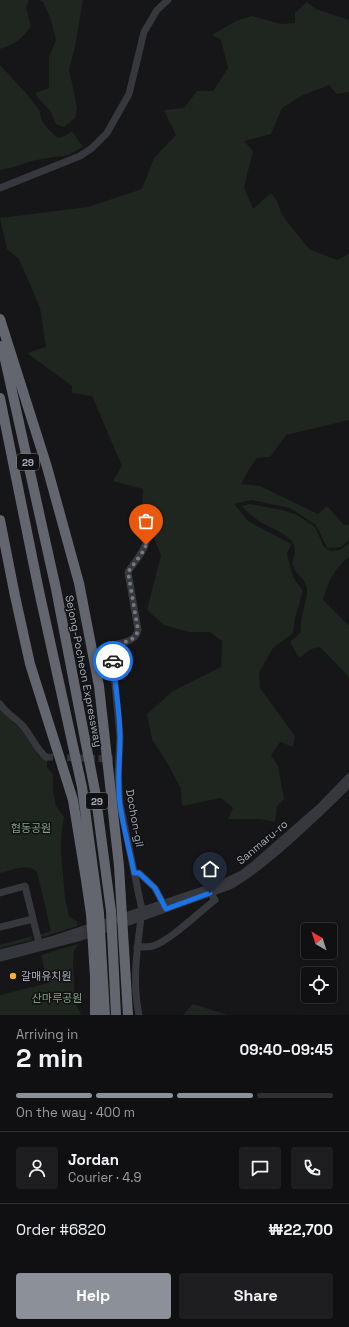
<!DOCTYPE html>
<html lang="en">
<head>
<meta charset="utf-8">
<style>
  :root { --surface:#101012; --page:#1e1e20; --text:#f1f3f6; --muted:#9c9d9f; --line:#303032; --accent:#8c9099 }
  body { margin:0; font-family:"Space Grotesk","Noto Sans KR",sans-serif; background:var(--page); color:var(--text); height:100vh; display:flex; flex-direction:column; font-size:15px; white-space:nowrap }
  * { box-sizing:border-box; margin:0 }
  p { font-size:13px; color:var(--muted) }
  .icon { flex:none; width:22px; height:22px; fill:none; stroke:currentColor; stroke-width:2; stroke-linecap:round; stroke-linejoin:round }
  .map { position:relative; height:1015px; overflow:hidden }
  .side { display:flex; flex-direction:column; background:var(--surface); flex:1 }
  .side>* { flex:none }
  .needle { width:26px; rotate:321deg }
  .tools { position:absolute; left:301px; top:923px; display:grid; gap:8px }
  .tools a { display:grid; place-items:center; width:36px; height:36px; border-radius:4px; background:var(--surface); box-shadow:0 2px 6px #0003,0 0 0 1px var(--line); font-size:20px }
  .pin { position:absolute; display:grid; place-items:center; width:34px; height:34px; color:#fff; margin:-41px -17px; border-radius:50% 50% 50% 0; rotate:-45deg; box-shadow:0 0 4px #0007 }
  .pin .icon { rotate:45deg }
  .courier { position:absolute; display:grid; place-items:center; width:40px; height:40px; margin:-20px; border:3px solid #1a73e8; border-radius:50%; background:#fff; color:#222; box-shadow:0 1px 5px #0007 }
  .overview em { font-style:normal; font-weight:800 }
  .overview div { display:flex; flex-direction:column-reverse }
  .overview { display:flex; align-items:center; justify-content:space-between; height:68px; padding:0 16px }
  h1 { font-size:26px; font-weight:800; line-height:30px }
  .bar { display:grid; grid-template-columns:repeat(4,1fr); gap:6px 4px; align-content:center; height:48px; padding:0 16px }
  .bar i { height:5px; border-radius:3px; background:var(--line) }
  .bar .active { background:var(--accent) }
  .bar p { grid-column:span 4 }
  .line { display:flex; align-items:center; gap:10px; padding:0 16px; border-top:1px solid var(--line) }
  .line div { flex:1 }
  .round { display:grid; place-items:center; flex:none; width:42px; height:42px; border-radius:4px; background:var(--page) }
  .cta { display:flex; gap:8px; margin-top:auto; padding:8px 16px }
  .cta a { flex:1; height:46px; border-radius:4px; background:var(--accent); color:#fff; font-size:16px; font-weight:800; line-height:46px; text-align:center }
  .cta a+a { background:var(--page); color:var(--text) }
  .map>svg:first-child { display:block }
  .green { fill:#1e261f }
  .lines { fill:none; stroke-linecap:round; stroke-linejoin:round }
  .minor-tunnel { stroke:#333438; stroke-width:7; stroke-dasharray:7 3.5; stroke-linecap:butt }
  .minor { stroke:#37383d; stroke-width:7 }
  .highway { stroke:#63666e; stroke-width:10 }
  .done { stroke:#757880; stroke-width:4; stroke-dasharray:0 7.2 }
  .route { stroke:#1a73e8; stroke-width:5 }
  .poi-dot { fill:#f2b134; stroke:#111113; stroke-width:1.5 }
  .labels { text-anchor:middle; stroke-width:3; stroke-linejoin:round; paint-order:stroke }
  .shield { fill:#111113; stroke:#7b7e86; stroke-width:1 }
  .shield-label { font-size:10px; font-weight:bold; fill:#a8adb8 }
  .street-label { font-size:11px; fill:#a8adb8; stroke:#111113 }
  .park-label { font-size:11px; fill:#7fa381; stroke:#111113 }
  .poi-label { font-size:11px; fill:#a8adb8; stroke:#111113; text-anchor:start }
</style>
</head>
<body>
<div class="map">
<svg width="349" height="1015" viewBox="0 0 349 1015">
  <rect width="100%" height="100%" fill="#161618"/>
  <path class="green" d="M0,0H29L26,8L31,26C23,38 14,45 0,49Z
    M39,0H83L75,47L69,69L77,107L75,118L64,127L56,124L51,112L39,99L35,93L49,88V57L56,40L51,20L43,2Z
    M307,2L316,9L349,20V92L337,94L329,85L301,96L282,108L271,134L244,141L253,151L244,187L253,209L271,193L277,201L282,215L309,249L337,260L349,254V420L286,435L270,457L257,458L250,468L241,484L260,486L318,514L327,506L344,525H349V540L341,547L327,548L316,525L290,508L251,500L234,504L248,521L291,544L287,554L293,577L303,591L295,618L293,633L273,648L259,673L260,688L295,736L293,747L280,742L271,755L278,766L284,799L277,806L275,822L260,819H228L233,808L221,798L182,806L181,789L169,766L152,739L147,714L173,691L221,667L222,641L210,632H189L164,625L147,610L161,555L142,509L143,489L113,481L122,466L92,396L72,393V386L27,353L46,347L40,308L19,259L7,249L0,218L88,207L142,189L154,158L176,135L164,110L184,108L197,91H213L228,68L221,40L212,35L236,21L252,16L281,24L295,23V13Z
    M0,65L26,93L39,110L42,121L49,130L58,138L65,136L72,131L83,147L68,155L36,160L9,168L0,170Z
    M250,504L282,510L297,515L315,527L324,547L331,551L340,550L349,543V557C333,570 329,581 323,600L349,626V677L320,647L311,649L299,658L291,644V641L301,632V620L307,595V588L303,579L296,572L292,563C294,556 296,552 294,545C290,534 267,527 258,520C252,516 247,512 242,506Z
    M0,708L23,732L38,755L47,761V768L53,774V791L56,806L64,817L61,837V852L65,898L69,916L77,922V926L43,937L39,935L51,931L37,872C28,862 12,870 0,873Z
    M33,936L31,940L0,948V945Z
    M78,944L74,951L73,965L75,1001L81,1015H0V995L48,983L41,955Z
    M193,1004L228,1015H183Z"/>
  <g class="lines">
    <path class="minor-tunnel" d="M46,757L113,759
      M81,930L126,916
      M81,937L115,926"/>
    <path class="minor" d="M0,188L80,156L92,148L107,133L129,94L144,32L157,10L168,0
      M0,704C5,712 14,717 21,724C31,734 35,748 46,757
      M134,873H139L155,888L165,907
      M0,893L25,886L39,943
      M142,910L120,804L118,776L120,737L112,653L114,645C124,642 136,641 138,630L128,572C136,559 146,551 147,536
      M128,915L221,884L242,874L256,863L320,807L349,777
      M129,922L230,886C251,874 269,859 287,843C308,824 329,805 349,784
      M0,927L33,919
      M137,947C142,947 149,947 153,946C171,940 199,912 215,900L209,891
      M0,953L51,940L81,930
      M0,958L81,937
      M139,1015C132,983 137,950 141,918"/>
    <path class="highway" d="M0,319L47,467L79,583L99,686L119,866L128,1015
      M2,346L56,589L95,791L111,911L116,1015
      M0,398L39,591L82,787L99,913L105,1015
      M0,520L15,596L30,664L73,800L86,880L91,914L95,977V1015"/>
  </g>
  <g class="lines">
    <path class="done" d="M113,661L112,648L114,645C124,642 136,641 138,630L128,572L142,553L146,545"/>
    <path class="route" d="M113,661C115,686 120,712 120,737C120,760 117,781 120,804C123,828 130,850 134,873H139L155,888L166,909L210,893"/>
  </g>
  <circle class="poi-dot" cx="13" cy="976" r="4"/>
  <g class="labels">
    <g class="shield">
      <rect x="17" y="454" width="22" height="16" rx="3"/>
      <rect x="86" y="793" width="22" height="16" rx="3"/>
    </g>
    <g class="shield-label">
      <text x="28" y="466">29</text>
      <text x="97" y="805">29</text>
    </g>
    <g class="street-label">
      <text transform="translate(84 671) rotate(79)" y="4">Sejong-Pocheon Expressway</text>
      <text transform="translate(135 818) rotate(80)" y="4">Dochon-gil</text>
      <text transform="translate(262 842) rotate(-40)" y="4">Sanmaru-ro</text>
    </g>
    <g class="park-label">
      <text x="31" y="832">협동공원</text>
      <text x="57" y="1002">산마루공원</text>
    </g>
    <g class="poi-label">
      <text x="21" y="980">갈매유치원</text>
    </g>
  </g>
</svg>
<div class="tools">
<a><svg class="needle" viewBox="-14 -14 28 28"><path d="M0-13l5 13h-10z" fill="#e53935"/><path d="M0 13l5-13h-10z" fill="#9c9d9f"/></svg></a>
<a><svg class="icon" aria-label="locate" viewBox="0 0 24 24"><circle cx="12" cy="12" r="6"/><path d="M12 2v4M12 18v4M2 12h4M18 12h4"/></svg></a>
</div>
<div class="pin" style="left:146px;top:545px;background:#ea580c"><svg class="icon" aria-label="bag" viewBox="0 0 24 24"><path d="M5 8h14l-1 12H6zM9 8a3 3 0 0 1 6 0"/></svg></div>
<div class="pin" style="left:210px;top:893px;background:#1f2937"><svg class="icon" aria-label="home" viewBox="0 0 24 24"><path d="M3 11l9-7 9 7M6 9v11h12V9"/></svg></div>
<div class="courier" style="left:113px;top:661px"><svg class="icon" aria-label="car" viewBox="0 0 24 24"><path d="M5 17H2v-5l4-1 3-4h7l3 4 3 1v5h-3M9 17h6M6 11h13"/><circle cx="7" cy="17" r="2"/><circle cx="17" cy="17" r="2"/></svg></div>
</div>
<section class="side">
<div class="overview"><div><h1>2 min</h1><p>Arriving in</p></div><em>09:40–09:45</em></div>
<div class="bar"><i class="active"></i><i class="active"></i><i class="active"></i><i></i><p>On the way · 400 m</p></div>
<div class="line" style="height:72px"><a class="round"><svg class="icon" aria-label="person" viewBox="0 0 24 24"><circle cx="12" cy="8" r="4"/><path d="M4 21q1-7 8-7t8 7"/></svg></a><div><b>Jordan</b><p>Courier · 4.9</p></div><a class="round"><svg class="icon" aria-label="chat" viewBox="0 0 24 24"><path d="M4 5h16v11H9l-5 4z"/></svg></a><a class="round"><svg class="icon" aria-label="phone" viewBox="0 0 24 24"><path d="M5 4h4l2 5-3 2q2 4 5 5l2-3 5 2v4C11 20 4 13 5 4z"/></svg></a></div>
<div class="line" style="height:52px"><div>Order #6820</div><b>₩22,700</b></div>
<div class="cta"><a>Help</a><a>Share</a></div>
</section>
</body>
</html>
